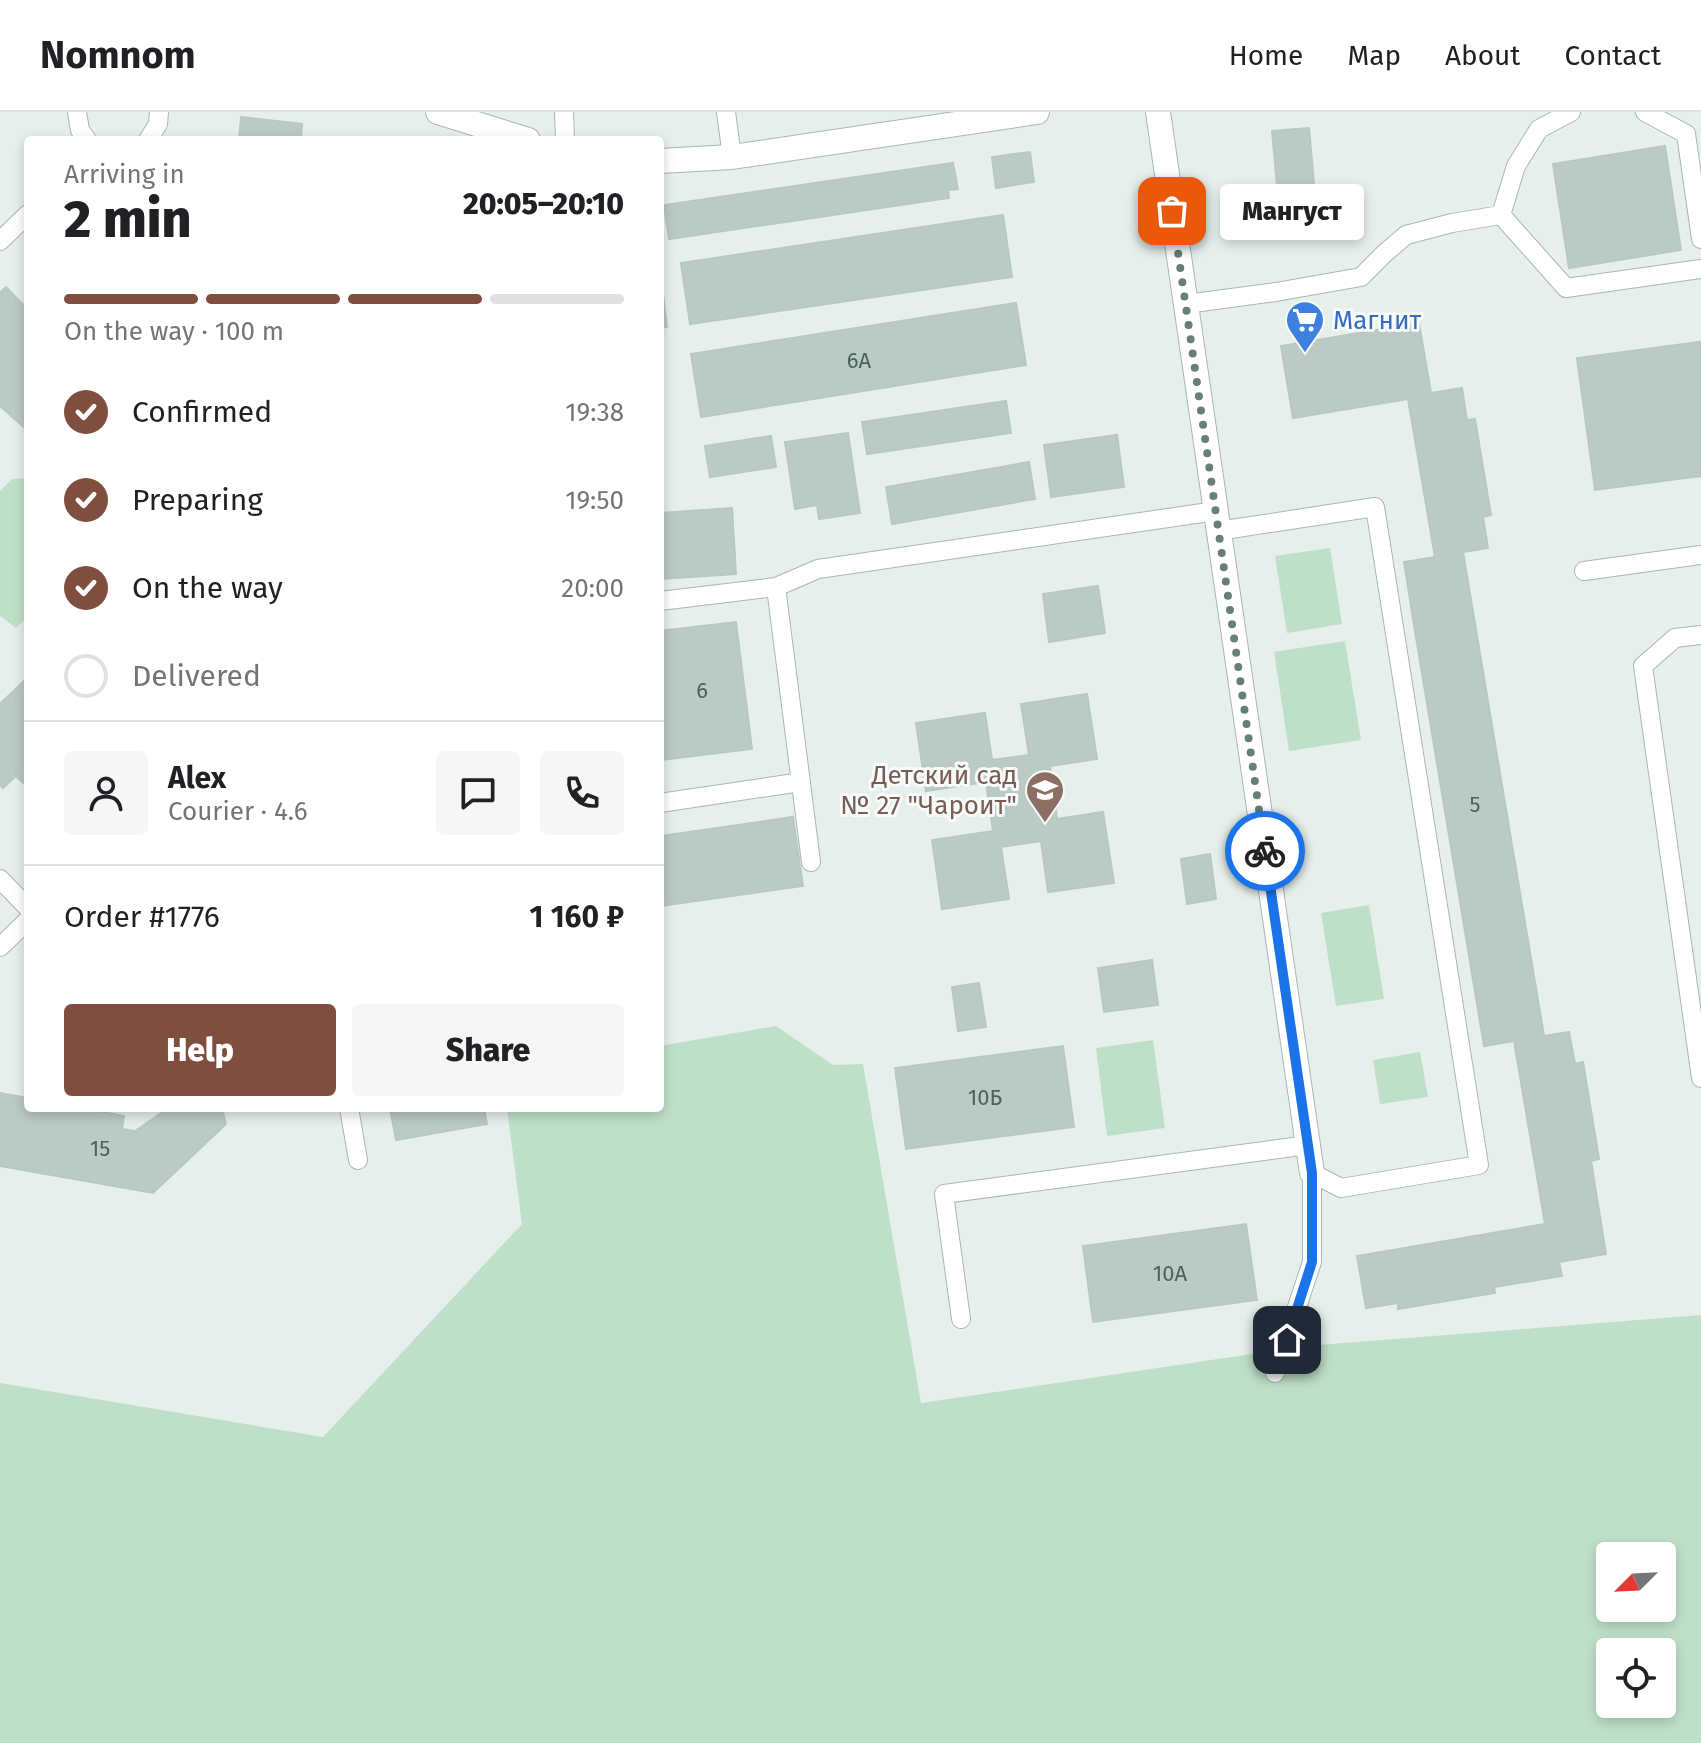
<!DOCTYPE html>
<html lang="en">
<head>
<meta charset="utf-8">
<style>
  :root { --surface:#fff; --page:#f6f6f6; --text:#202124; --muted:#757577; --line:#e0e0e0; --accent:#7f4e3f }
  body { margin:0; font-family:"Fira Sans",sans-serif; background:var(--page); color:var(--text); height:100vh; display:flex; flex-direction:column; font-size:30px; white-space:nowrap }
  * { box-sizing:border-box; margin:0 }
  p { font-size:26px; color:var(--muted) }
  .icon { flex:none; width:44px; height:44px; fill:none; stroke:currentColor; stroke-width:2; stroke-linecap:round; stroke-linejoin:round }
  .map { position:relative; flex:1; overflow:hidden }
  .drawer { position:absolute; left:24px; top:24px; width:640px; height:976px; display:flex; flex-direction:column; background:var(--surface); border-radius:8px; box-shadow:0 4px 12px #0003 }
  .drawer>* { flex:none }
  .needle { width:52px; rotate:246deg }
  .tools { position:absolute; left:1596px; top:1430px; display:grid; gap:16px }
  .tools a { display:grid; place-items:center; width:80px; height:80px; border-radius:8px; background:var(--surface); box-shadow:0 4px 12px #0003; font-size:40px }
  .pin { position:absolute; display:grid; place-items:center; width:68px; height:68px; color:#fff; margin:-34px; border-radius:16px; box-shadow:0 4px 12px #0006 }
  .courier { position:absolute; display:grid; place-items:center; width:80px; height:80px; margin:-40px; border:6px solid #1a73e8; border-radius:50%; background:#fff; color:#222; box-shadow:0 2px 10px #0007 }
  .bubble { position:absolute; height:56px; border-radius:8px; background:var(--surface); box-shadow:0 4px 12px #0003; font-size:26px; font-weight:800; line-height:56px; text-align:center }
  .head em { font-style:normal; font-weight:800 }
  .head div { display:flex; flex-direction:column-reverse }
  .head { display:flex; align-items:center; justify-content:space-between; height:136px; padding:0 40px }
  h1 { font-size:52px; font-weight:800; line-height:60px }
  .bar { display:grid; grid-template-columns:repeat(4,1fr); gap:12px 8px; align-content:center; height:96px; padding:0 40px }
  .bar i { height:10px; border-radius:6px; background:var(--line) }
  .bar .active { background:var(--accent) }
  .bar p { grid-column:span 4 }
  .line { display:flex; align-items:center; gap:20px; padding:0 40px; border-top:2px solid var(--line) }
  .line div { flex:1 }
  .round { display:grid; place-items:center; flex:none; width:84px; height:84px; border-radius:8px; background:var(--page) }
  ol { padding:0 40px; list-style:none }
  li { display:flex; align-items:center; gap:24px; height:88px }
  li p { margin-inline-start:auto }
  li .icon { padding:8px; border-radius:50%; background:var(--accent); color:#fff; stroke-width:4 }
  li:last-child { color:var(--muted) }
  li i { width:44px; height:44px; border:4px solid var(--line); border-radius:50% }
  .action { display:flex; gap:16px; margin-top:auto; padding:16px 40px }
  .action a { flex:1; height:92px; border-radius:8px; background:var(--accent); color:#fff; font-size:32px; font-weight:800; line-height:92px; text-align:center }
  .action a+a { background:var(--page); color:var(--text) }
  header { display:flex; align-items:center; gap:48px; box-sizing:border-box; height:112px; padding:0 40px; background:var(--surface); border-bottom:2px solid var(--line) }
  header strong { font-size:38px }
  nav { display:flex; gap:44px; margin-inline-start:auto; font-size:28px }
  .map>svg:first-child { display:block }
  .green { fill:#bfe0c8; fill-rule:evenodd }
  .building { fill:#bbcac4; stroke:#b8c9c2; stroke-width:2 }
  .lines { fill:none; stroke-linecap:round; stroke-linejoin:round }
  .service-casing { stroke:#a8b8b2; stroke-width:20 }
  .minor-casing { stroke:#a8b8b2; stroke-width:26 }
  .service { stroke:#fff; stroke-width:18 }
  .minor { stroke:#fff; stroke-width:24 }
  .done { stroke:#687f78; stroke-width:8; stroke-dasharray:0 14.4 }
  .route { stroke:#1a73e8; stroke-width:10 }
  .labels { text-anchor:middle; stroke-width:6; stroke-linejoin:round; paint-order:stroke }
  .number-label { font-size:22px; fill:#4a645c }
  .shop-label { font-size:26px; fill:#366cbe; stroke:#f7fbf9; text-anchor:start }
  .education-label { font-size:26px; fill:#785e54; stroke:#f7fbf9; text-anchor:end }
</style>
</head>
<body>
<header>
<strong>Nomnom</strong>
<nav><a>Home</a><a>Map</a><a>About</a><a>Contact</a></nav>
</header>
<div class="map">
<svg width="1701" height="1631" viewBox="0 0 1701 1631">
  <rect width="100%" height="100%" fill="#e6efeb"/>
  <path class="green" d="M28,366V504L16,516L0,504V379L12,367Z
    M1330,436L1342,512L1287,521L1275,444Z
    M1345,529L1361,628L1289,639L1274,540Z
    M1369,793L1384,887L1336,894L1321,801Z
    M776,914L833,953L863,952L921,1291L1306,1234L1701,1203V1631H0V1271L323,1325L522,1112L507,996H660V934ZM1610,1444H1662V1496H1610ZM1610,1540H1662V1592H1610Z
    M1153,928L1165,1016L1107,1024L1096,936Z
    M1420,940L1428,985L1380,992L1373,948Z"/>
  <path class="building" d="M241,5L302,12L301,28H239Z
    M1309,16L1318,115L1281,118L1272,19Z
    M1665,34L1681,138L1569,156L1553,52Z
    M1030,40L1034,70L996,76L992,45Z
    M953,51L958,77L948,78L949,86L669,127L664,93Z
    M1003,103L1012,165L690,212L681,151Z
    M660,158L667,215L660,216Z
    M6,175L28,198V319L0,294V181Z
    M1016,191L1026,253L701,305L691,242Z
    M1419,211L1431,281L1462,276L1467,308L1475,307L1491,403L1483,405L1488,436L1463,440L1544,924L1569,920L1575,952L1583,950L1599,1047L1591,1049L1606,1142L1559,1150L1562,1164L1494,1175L1495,1181L1398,1197V1191L1366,1196L1357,1144L1545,1112L1514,929L1484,934L1415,519L1404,450L1435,445L1408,287L1293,306L1281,234Z
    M1700,230L1701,364L1595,378L1577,246Z
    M1006,289L1011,321L867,342L862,310Z
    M848,321L860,401L819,407L817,393L795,397L785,330Z
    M1117,323L1124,375L1051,385L1044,333Z
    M771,324L776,355L710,365L705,334Z
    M1029,350L1035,387L892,412L886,375Z
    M732,396L736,462L660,467V401Z
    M1098,474L1105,521L1049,530L1043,482Z
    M736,510L752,637L660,648V519Z
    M28,565V665L23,671L16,664L3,676L0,673V592Z
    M1087,582L1097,647L1050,654L1057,707L1103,700L1114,771L1048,780L1041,729L1001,735L1009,787L942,797L932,728L993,719L986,670L926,679L916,611L985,601L992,648L1029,643L1021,592Z
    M793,705L803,774L660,794V724Z
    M1210,742L1216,787L1187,792L1181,747Z
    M1152,848L1158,893L1104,900L1098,856Z
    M979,871L986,915L958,919L952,875Z
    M1063,934L1074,1015L906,1037L895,956Z
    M0,981L28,986V996H83L124,1004L122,1017L135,1019L164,999V996H222L226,1012L153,1081L0,1054Z
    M390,996H484L487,1012L396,1028Z
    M1246,1112L1257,1188L1093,1210L1083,1134Z"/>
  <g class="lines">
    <g class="service-casing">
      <path id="service" d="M77,0L80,18L87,28
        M564,0L565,28
        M726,0L732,45
        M1645,0L1686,22L1701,127
        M148,28L158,12L159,0
        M1501,103L1566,176L1701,157
        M1501,103L1516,54L1539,17L1571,0
        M0,129L28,102
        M1186,192L1276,180L1361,165L1385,141L1406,123L1452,111L1501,103
        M1218,419L1375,395L1479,1053L1341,1076L1312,1061V1150L1275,1261
        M1584,459L1701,443
        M660,489L776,475
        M1701,523L1675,526L1643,554L1701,966
        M660,691L801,670
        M811,750L776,475L818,457L1216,399
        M0,767L28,796
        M0,835L28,808
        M349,996L358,1048
        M961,1207L944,1082L1308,1033"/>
    </g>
    <g class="minor-casing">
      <path id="minor" d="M438,0L528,28
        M1158,0L1312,1061
        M660,49L732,45L1037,0"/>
    </g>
    <use href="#service" class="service"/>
    <use href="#minor" class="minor"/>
  </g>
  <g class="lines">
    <path class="done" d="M1172,99L1265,739"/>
    <path class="route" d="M1265,739L1312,1061V1150L1287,1228"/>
  </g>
  <defs>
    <g id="supermarket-pin" transform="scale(2)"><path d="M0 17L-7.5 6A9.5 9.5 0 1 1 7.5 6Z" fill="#3f7fe0" stroke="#f7fbf9"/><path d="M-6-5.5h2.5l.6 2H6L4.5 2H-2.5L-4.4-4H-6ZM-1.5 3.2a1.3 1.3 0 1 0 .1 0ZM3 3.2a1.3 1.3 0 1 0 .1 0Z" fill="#fff"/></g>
    <g id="school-pin" transform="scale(2)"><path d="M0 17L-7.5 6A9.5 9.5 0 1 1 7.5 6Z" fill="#8d6e63" stroke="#f7fbf9"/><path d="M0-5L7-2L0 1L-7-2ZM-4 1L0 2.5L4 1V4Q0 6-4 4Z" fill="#fff"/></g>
  </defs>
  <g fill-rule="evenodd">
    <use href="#supermarket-pin" x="1305" y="208"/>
    <use href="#school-pin" x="1045" y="678"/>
  </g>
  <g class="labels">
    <g class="number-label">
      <text x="859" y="256">6А</text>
      <text x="702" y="586">6</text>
      <text x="1475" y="700">5</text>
      <text x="985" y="993">10Б</text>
      <text x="100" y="1044">15</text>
      <text x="1170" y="1169">10А</text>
    </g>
    <g class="shop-label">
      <text x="1333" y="217">Магнит</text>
    </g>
    <g class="education-label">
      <text x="1017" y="672">Детский сад<tspan x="1017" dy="30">№ 27 "Чароит"</tspan></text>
    </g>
  </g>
</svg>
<div class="tools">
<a><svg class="needle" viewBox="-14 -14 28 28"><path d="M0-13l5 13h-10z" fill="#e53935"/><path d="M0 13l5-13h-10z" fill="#757577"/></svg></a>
<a><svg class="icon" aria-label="locate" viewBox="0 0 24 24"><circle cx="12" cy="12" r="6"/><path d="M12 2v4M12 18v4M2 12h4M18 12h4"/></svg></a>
</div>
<div class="pin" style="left:1172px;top:99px;background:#ea580c"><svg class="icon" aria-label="bag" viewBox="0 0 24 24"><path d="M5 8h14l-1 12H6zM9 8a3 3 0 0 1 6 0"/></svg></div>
<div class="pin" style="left:1287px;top:1228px;background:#1f2937"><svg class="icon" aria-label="home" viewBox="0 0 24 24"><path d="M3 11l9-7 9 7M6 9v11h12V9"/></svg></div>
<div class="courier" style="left:1265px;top:739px"><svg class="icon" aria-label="bike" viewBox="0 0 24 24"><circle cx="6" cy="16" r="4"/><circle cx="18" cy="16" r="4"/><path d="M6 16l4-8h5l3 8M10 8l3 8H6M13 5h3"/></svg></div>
<div class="bubble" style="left:1220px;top:72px;width:144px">Мангуст</div>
<section class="drawer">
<div class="head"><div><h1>2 min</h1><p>Arriving in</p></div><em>20:05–20:10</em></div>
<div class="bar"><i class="active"></i><i class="active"></i><i class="active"></i><i></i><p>On the way · 100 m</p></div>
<ol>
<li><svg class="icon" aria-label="check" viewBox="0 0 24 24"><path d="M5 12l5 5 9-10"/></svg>Confirmed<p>19:38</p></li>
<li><svg class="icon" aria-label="check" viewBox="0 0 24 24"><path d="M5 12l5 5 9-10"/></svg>Preparing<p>19:50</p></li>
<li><svg class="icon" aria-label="check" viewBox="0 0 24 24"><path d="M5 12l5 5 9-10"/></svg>On the way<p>20:00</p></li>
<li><i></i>Delivered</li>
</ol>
<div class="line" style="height:144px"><a class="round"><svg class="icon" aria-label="person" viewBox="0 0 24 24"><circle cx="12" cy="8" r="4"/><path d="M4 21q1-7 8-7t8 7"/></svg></a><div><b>Alex</b><p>Courier · 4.6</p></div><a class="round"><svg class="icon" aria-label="chat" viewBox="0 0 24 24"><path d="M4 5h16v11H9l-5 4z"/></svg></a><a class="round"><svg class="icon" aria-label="phone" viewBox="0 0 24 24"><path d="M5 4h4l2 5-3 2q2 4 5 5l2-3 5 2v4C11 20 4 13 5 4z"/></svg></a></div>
<div class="line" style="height:104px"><div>Order #1776</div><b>1 160 ₽</b></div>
<div class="action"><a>Help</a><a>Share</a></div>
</section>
</div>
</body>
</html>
